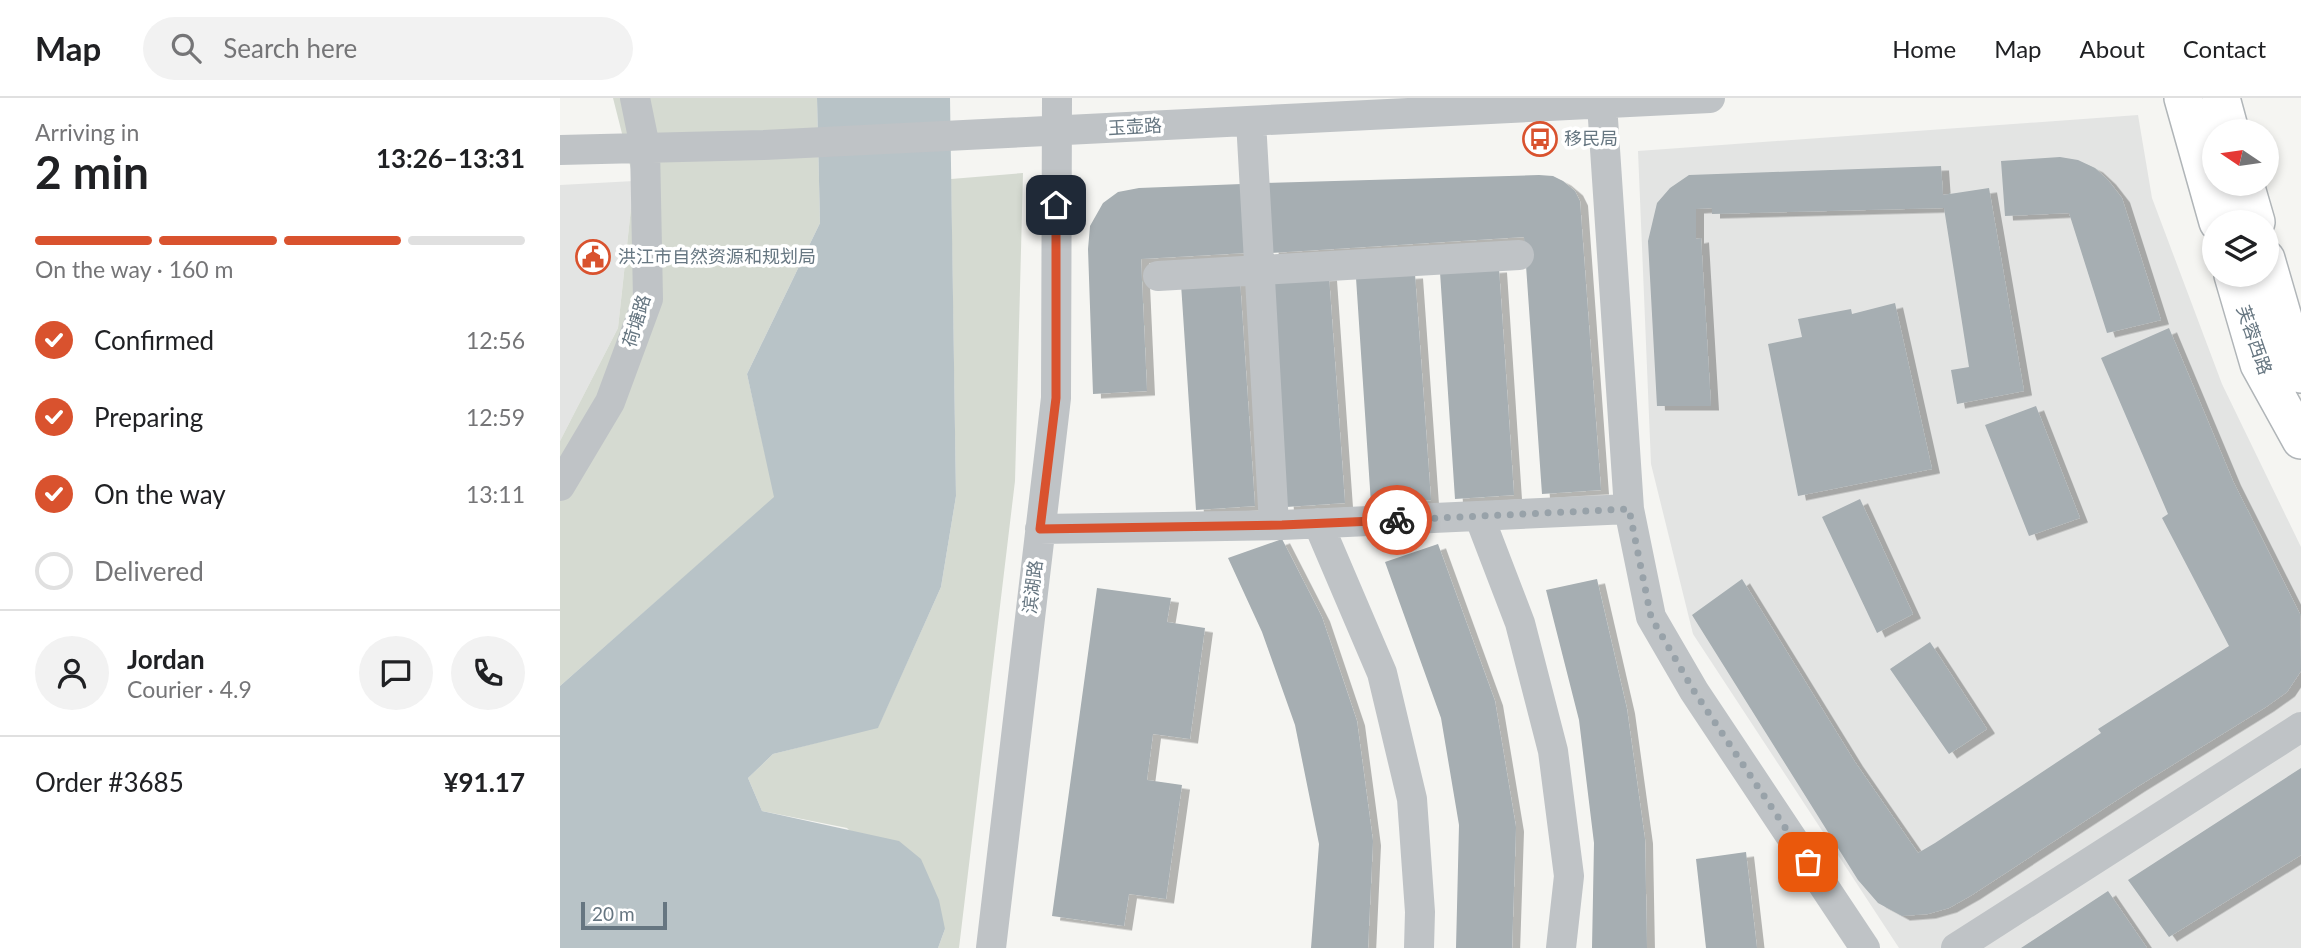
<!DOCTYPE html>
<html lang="en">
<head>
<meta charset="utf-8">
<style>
  :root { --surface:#fff; --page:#f2f2f2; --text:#202124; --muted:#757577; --line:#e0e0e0; --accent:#d9522e }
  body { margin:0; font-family:Lato,"Noto Sans SC",sans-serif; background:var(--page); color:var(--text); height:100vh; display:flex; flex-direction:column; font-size:26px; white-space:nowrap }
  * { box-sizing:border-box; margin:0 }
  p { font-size:23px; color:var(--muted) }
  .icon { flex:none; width:38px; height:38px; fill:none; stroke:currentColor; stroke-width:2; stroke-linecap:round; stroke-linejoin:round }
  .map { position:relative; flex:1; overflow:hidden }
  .details { display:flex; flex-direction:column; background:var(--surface); width:560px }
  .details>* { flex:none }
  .needle { width:46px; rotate:283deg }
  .tools { position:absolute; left:1642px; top:21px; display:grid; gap:14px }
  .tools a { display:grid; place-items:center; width:77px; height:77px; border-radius:50%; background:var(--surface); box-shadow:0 4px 10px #0003; font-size:35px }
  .scale { position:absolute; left:21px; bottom:18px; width:86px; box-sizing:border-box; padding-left:7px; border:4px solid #667681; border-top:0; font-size:19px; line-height:24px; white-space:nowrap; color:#667681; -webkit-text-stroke:5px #fff; paint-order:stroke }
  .pin { position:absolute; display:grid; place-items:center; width:60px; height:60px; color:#fff; margin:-30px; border-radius:14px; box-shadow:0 4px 10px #0006 }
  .courier { position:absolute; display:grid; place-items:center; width:70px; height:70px; margin:-35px; border:5px solid #d9522e; border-radius:50%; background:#fff; color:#222; box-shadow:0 2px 9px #0007 }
  .summary em { font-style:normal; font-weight:700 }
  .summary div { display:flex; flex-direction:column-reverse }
  .summary { display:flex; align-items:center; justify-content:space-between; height:119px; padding:0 35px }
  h1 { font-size:46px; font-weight:700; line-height:52px }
  .bar { display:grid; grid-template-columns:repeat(4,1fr); gap:10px 7px; align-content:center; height:84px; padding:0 35px }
  .bar i { height:9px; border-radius:5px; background:var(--line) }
  .bar .active { background:var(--accent) }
  .bar p { grid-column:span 4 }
  .line { display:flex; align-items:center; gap:18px; padding:0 35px; border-top:2px solid var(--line) }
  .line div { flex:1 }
  .round { display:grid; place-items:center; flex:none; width:74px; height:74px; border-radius:37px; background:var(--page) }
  ol { padding:0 35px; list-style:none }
  li { display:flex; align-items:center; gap:21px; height:77px }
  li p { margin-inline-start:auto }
  li .icon { padding:7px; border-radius:50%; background:var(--accent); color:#fff; stroke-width:4 }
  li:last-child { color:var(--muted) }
  li i { width:38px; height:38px; border:4px solid var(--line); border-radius:50% }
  header { display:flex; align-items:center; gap:42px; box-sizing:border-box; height:98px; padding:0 35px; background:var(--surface); border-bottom:2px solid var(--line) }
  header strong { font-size:33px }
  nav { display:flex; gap:38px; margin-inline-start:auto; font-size:24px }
  .search { width:490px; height:63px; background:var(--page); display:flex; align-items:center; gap:18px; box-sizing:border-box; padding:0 24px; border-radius:38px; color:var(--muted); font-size:26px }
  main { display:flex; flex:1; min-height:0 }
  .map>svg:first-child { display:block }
  .built { fill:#e3e4e3 }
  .green { fill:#d5dad1 }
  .water { fill:#b8c3c7 }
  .building { fill:#a6aeb2; filter:url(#shadow) }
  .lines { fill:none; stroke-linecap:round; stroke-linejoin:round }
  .major-casing { stroke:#b0b5b8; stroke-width:40 }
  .minor { stroke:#bfc3c6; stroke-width:30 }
  .major { stroke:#fff; stroke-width:37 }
  .done { stroke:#98a2a9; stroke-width:7; stroke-dasharray:0 12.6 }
  .route { stroke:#d9522e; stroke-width:9 }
  .labels { text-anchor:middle; stroke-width:7; stroke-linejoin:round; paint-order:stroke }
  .street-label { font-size:18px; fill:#667681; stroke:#fff }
  .poi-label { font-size:18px; fill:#667681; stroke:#fff; text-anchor:start }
</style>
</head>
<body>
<header>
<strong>Map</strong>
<div class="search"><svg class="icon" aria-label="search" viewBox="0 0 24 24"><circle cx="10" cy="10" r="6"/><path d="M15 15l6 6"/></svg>Search here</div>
<nav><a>Home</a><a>Map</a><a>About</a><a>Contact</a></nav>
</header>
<main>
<section class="details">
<div class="summary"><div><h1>2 min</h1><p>Arriving in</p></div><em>13:26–13:31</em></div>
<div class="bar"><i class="active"></i><i class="active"></i><i class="active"></i><i></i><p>On the way · 160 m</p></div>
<ol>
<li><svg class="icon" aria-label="check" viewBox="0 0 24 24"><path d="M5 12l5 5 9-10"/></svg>Confirmed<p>12:56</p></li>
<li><svg class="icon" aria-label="check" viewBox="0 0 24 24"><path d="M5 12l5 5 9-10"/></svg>Preparing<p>12:59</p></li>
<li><svg class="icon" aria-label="check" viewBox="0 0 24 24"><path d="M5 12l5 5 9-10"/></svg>On the way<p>13:11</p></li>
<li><i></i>Delivered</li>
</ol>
<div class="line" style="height:126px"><a class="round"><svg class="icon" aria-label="person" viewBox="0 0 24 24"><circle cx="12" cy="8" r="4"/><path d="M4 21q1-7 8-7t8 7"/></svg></a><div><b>Jordan</b><p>Courier · 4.9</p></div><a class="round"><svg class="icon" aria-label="chat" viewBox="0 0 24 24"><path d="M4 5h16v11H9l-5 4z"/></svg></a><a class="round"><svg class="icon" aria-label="phone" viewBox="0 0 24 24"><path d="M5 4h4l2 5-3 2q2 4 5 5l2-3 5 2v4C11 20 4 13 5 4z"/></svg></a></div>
<div class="line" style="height:91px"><div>Order #3685</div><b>¥91.17</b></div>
</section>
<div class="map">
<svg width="1741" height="850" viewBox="0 0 1741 850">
  <defs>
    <filter id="shadow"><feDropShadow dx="8" dy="4.5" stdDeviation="0" flood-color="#0004"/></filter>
  </defs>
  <rect width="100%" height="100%" fill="#f5f5f2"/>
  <path class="built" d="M1578,17L1592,100L1662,286L1741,449V850H1339L1133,536L1091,366L1078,53Z
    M74,83L58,230L0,343V87Z"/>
  <path class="green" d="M53,0H257L260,125L187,276L215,399L0,588V343L58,230L74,83Z
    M463,75L455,383L399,850H378L385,831L287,730L202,713L188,680L213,656L318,629L381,489L396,398L391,81Z"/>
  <path class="water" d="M257,0H390L396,398L381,489L318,630L213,656L188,680L202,713L339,743L361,761L379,802L385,831L378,850H0V588L214,399L187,276L260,125Z"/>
  <path class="building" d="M1500,59L1518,62L1535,70L1548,82L1562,100L1601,222L1547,235L1509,115L1445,118L1441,63Z
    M1381,68L1383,97L1429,90L1464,293L1397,306L1391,272L1409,269L1384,110L1152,116V110L1136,111V141L1141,140L1151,308H1097L1088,143L1097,105L1110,90L1129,77Z
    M979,77L993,78L1003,83L1015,93L1020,103L1041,392L982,396L964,139L711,155L705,85Z
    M682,86L686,155L581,161L587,293L533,296L528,151L530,128L543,105L558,94L579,90Z
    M939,170L954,397L895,401L880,174Z
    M855,176L871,402L811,406L796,180Z
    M769,178L785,405L726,409L710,182Z
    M680,182L695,408L636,412L621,186Z
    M1335,205L1372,371L1238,398L1208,246L1242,239L1238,221L1291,211L1292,216Z
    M1609,230L1673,383L1740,516L1741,573L1727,594L1706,609L1577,689L1412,797L1389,810L1368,816L1342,818L1318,805L1298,782L1132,517L1182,481L1295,664L1358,755L1375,745L1541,635L1538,631L1669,548L1602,420L1608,416L1541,260Z
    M1476,308L1520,420L1469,438L1425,327Z
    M1300,401L1353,516L1317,535L1262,419Z
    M722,441L762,519L797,623L813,743L808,850H751L759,746L735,627L702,534L668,460Z
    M878,446L935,603L956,729L952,850H896L899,727L881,620L825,464Z
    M1037,481L1067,611L1085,741L1087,850H1032L1034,745L1019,622L986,492Z
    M537,490L611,500L607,524L645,530L630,641L593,636L587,682L622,687L606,801L569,796L564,828L492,818Z
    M1370,544L1427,631L1389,656L1330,571Z
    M1741,670V757L1609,839L1568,782Z
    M1186,754L1197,850H1146L1136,761Z
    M1548,793L1587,850H1461Z"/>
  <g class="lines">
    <g class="major-casing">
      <path id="major" d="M1623,0L1658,124
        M1661,0L1670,33
        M1685,86L1696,124
        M1706,161L1737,268L1741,276
        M1673,177L1699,266L1741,342"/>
    </g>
    <path class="minor" d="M1042,6L1069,411L1091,519L1134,593L1305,850
      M691,23L714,427
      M0,52L204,47L1150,0
      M598,178L959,157
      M0,388L50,304L88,201L85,49L75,0
      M919,418L960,525L993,653L1009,778L1001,850
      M758,425L822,575L852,701L860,814L859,850
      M480,431L722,427L1069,411
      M431,850L496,300L497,0
      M1396,850L1741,629"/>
    <use href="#major" class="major"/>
  </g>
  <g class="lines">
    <path class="done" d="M837,422L1069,411L1091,519L1134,593L1248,764"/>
    <path class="route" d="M496,107V300L480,431L722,427L837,422"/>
  </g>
  <defs>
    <g id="bus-ring" transform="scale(1.75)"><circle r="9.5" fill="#fff" stroke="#d9522e" stroke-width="1.5"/><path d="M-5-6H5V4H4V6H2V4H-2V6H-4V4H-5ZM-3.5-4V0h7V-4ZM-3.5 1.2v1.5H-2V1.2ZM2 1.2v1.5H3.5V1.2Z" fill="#d9522e"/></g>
    <g id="civic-ring" transform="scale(1.75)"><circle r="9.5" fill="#fff" stroke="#d9522e" stroke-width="1.5"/><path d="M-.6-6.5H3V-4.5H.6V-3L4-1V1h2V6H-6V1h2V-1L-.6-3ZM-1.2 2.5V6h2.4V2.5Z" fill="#d9522e"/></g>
  </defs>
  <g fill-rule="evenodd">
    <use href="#bus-ring" x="980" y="41"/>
    <use href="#civic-ring" x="33" y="159"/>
  </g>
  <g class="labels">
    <g class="street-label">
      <text transform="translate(575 29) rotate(-3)" y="6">玉壶路</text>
      <text transform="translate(77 223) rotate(-73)" y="6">荷塘路</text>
      <text transform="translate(1694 242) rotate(71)" y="6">芙蓉西路</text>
      <text transform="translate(473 489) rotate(-83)" y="6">滨湖路</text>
    </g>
    <g class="poi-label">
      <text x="1004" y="47">移民局</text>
      <text x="58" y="165">洪江市自然资源和规划局</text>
    </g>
  </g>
</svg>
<div class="tools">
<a><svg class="needle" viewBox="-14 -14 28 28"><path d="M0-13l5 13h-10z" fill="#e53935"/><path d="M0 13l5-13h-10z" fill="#757577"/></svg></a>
<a><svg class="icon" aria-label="layers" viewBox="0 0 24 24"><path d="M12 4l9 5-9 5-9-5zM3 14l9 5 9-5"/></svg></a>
</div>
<div class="scale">20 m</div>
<div class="pin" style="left:1248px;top:764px;background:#ea580c"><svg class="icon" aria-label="bag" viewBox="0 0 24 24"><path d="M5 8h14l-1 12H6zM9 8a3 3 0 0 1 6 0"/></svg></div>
<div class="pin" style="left:496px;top:107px;background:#1f2937"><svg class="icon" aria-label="home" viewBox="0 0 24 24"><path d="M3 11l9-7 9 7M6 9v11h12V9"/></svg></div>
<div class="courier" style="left:837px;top:422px"><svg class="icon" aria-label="bike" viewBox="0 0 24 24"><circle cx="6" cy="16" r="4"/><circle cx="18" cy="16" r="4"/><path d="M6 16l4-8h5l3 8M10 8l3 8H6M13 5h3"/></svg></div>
</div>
</main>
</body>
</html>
